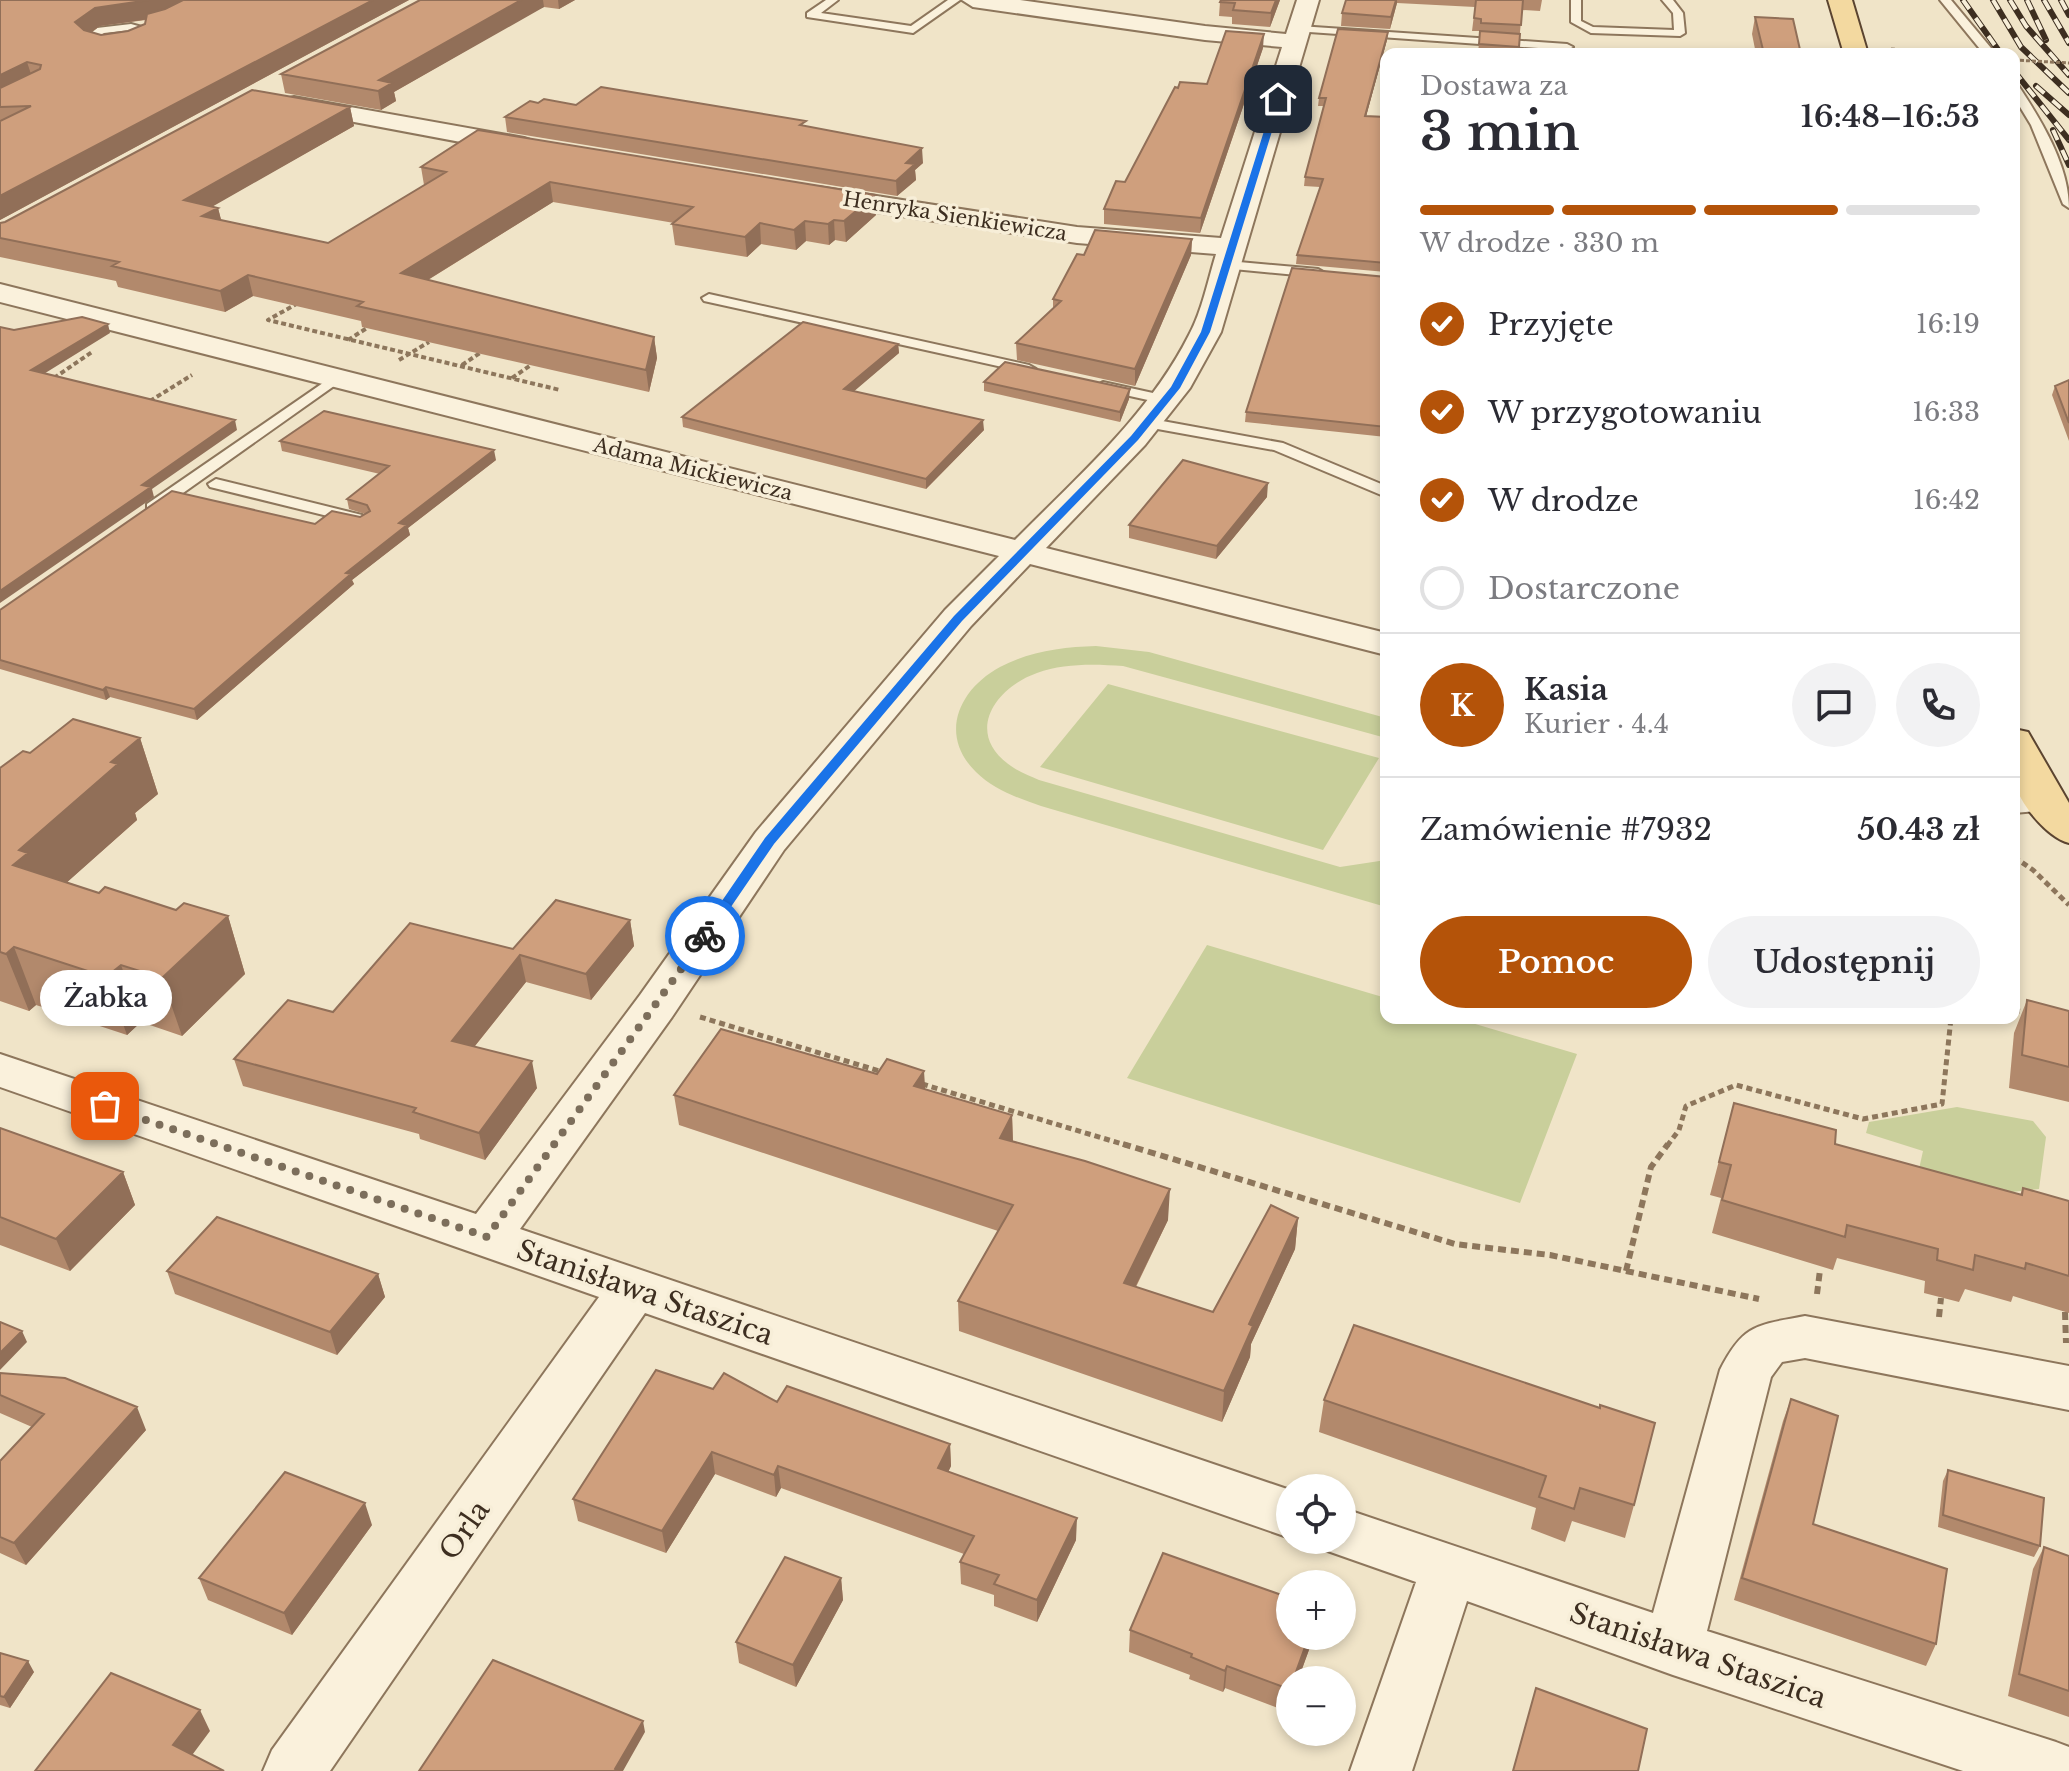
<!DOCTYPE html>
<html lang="pl">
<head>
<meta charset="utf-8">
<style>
  :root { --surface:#fff; --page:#f2f2f3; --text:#2b2b33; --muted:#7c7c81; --line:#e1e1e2; --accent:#b45309 }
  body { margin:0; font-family:"Libre Baskerville",serif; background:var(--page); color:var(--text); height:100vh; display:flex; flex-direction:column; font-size:30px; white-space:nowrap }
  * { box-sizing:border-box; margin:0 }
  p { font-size:26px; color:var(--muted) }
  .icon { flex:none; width:44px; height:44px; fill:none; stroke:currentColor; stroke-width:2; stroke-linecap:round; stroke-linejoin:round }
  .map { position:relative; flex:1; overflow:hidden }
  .panel { position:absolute; left:1380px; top:48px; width:640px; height:976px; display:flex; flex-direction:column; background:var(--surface); border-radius:16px; box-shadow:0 4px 12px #0003 }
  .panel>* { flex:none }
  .controls { position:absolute; left:1276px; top:1474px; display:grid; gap:16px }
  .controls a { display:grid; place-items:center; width:80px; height:80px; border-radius:50%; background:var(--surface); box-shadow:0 4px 12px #0003; font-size:40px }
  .pin { position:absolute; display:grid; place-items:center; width:68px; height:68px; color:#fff; margin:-34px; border-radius:16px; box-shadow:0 4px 12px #0006 }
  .courier { position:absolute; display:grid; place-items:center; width:80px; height:80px; margin:-40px; border:6px solid #1a73e8; border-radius:50%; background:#fff; color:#222; box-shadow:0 2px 10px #0007 }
  .bubble { position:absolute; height:56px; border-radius:28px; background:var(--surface); box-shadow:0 4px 12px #0003; font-size:26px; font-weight:600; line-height:56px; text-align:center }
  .summary em { font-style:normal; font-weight:600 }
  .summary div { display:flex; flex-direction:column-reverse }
  .summary { display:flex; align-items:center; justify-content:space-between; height:136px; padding:0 40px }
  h1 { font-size:52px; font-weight:600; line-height:60px }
  .bar { display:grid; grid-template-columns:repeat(4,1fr); gap:12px 8px; align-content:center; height:96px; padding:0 40px }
  .bar i { height:10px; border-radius:6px; background:var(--line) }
  .bar .selected { background:var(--accent) }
  .bar p { grid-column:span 4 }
  .line { display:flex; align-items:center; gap:20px; padding:0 40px; border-top:2px solid var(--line) }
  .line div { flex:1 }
  .round { display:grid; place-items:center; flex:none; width:84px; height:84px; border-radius:42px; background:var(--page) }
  ol { padding:0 40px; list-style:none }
  li { display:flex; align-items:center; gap:24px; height:88px }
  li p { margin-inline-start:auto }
  li .icon { padding:8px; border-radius:50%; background:var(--accent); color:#fff; stroke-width:4 }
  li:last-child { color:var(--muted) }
  li i { width:44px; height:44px; border:4px solid var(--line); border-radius:50% }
  .primary-button { display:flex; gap:16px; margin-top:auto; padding:16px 40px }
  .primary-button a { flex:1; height:92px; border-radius:48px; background:var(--accent); color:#fff; font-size:32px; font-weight:600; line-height:92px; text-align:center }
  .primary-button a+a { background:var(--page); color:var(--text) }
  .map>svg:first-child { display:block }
  .green { fill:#c9cf9b }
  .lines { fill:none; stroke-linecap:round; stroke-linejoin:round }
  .lane-casing { stroke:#8d765c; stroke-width:4 }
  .street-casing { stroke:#8d765c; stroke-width:4 }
  .primary-casing { stroke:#5b4430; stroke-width:4 }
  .path-far3 { stroke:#8d765c; stroke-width:3; stroke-dasharray:4 2; stroke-linecap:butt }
  .path-far2 { stroke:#8d765c; stroke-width:4; stroke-dasharray:5 3; stroke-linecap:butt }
  .path-far1 { stroke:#8d765c; stroke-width:5; stroke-dasharray:6 4; stroke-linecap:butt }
  .path { stroke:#8d765c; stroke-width:6; stroke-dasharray:8 5; stroke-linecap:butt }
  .lane { fill:#faf1dc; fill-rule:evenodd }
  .street { fill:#faf1dc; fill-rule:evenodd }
  .primary { fill:#f3d9a0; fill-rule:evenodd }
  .rail-casing { stroke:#3d2e20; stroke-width:6 }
  .rail { stroke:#f7eed8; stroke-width:4; stroke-dasharray:11; stroke-linecap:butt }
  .path-bridge { stroke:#8d765c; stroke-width:3; stroke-dasharray:4 2; stroke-linecap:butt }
  .wall { fill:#b2896c; fill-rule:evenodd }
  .shaded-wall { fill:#916f58 }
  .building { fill:#cf9f7d; stroke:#916f58; stroke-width:2 }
  .route { fill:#1a73e8 }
  .done { stroke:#7c6e5b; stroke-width:8; stroke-dasharray:0 14.4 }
  .labels { text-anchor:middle; stroke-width:7; stroke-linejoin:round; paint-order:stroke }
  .far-street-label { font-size:20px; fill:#3d2e20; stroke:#f7eed8 }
  .near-street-label { font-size:28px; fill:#3d2e20; stroke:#f7eed8 }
</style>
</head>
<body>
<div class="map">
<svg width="2069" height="1771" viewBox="0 0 2069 1771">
  <rect width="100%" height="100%" fill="#f0e4c8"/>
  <path class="green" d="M1096,646L1149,652L1386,718V738L1123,666C1095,664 1064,663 1037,673C994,688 964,734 1011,766C1019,772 1030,776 1039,780L1340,867L1386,860V907L1041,806C1018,798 994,790 976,772C938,735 959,689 1000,667C1030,651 1063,647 1096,646Z
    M1108,684L1379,758L1323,850L1040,767Z
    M1207,945L1386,998V1018H1455L1577,1054L1520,1203L1127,1078Z
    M1957,1107L2033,1121L2046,1137L2039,1189L2003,1193L1919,1169L1923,1151L1866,1133L1869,1122Z"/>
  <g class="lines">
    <g class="lane-casing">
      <path id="lane" d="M826,0H838L821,13L911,26L948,0H960L913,33L807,17V13Z
        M1571,0H1581V21L1593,27L1674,30L1673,13L1662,0H1673L1683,13L1685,33L1680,36L1591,33L1571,22Z
        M1940,0H1951L1996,54H1984Z
        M131,24L149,29L148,39C128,50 101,56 83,40L97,28ZM131,30L139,33V35L116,43L95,40L104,33Z
        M1299,26L1567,44L1573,47L1567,50L1295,31V27Z
        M2014,84L2018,85C2041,120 2069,165 2069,208L2063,204L2031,125L2014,97Z
        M1228,261L1318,269L1325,273L1318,277L1223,268L1221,265Z
        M709,294L1029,365L1036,369L1029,373L704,301L702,298Z
        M336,374L343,378L341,381L159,510H147V504Z
        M1103,382L1171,397L1173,400L1166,404L1098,389L1096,386Z
        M1146,418L1283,443L1386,486V497L1274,450L1141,426L1138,423Z
        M216,479L362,515L364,518L356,523L210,487L208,484Z"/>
    </g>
    <g class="street-casing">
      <path id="street" d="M962,0H1020L1205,26L1286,34L1297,0H1319L1221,332L1190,388L1145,445L1046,548L1386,633V655L1030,564L971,626L784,850L672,1017L520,1229L1290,1490V1538L645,1313L330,1771H263L272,1750L599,1297L0,1087V1054L476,1214L640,995L756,832L945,610L999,556L0,302V284L1015,540C1078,476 1148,416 1189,335C1202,311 1208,280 1216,254L1077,243L818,203L809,201L805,195L809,189L818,187L1077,227L1221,238L1282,47L1205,40L973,7Z
        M294,97L524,138L533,141L537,146L533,151L524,154L285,109L282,104L285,99Z
        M2044,788L2058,791L2064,800L2058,809L2014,813V789Z
        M1805,1316L2069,1366V1410L1805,1358L1782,1362L1771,1377L1707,1631L2056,1742L2069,1747V1771H1963L1673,1675L1467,1601L1412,1771H1350L1416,1582L1322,1549L1318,1540H1342V1508L1653,1613L1720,1370C1743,1324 1757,1325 1805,1316Z"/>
    </g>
    <g class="primary-casing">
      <path id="primary" d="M1828,0H1852L1868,54H1844Z
        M2014,729L2028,732L2069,803V843C2048,838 2017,802 2014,779C2012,763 2014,745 2014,729Z"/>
    </g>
    <path class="path-far3" d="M1891,49L1949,53
      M1889,52L1914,54"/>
    <path class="path-far2" d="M298,303L268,320L560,390
      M348,340L367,328
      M399,360L429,342
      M462,365L483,351
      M54,378L92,352
      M512,378L531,365
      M150,401L192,375"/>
    <path class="path-far1" d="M2014,857L2033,870L2069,905
      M2014,1010L2029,1013
      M700,1017L886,1073
      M922,1084L1129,1146
      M1667,1146L1679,1130L1686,1106L1736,1085L1863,1119L1942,1104L1951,1018"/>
    <path class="path" d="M1123,1144L1455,1244L1550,1255L1759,1299
      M1626,1271L1651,1167L1668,1144
      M1817,1294L1820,1270
      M2065,1312L2066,1343
      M1939,1317L1941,1298"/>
    <use href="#lane" class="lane"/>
    <use href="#street" class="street"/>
    <use href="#primary" class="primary"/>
    <g class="rail-casing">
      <path id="rail" d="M1963,0L2001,54
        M1993,0L2021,47L2069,93
        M2010,0L2026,26L2069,75
        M2027,0L2046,40
        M2044,0L2069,43
        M2061,0L2069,15
        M2014,71L2069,140
        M2036,86L2069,115
        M2053,130L2069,165"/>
    </g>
    <use href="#rail" class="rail"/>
    <path class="path-bridge" d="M2014,60L2069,63"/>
  </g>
  <path class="wall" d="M0,0H409L0,220ZM146,20L145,24L128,31L101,35L92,32L100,26Z
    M420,0H575L559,9L544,7L535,11L394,92L396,101L381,110L285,93L281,74Z
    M1280,0L1270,27L1232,24V17L1219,16L1220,2Z
    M1346,0H1542L1540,11L1522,10L1518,54H1478L1480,31H1472L1475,7L1397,3L1390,29L1341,26L1342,13Z
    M1755,17L1801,54H1756L1752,34Z
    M1388,32L1387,40L1366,116L1386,117V272L1296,264L1297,255L1320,187L1304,186L1305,177L1324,106H1318L1319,98Z
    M1263,48L1200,233L1104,224V209L1207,84Z
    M538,103L576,105L807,126L923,163L915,170L916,180L897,196L507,132L505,117Z
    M350,107L354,126L212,206L218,208L221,220L328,243L424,185L421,167L875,195L876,215L846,242L835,240L829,245L806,241L796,250L761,244L747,257L675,245L672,224L674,223L553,202L428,280L654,337L657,358L649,392L362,327L361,321L253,296L225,312L118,287L116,281L0,257V223L5,222Z
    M1192,239L1191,255L1135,386L1017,360L1016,343L1053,309V299L1084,255Z
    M1386,277V437L1245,422L1246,412Z
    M898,344L899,353L853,391L984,430L926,489L683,427L682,417Z
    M2069,380V441L2052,395L2055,386Z
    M984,382L1129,399L1120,422L984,391Z
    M280,441L496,460L408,528L410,535L352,580L354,584L197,720L110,697L106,700L0,669V610L315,524L360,517L365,514L349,509L347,499L380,474L282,451Z
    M1267,497L1216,559L1129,538V525Z
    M140,738L158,794L135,813L137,820L67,882L99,893L176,910L228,916L245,974L182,1036L141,1022L127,1035L36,1005L29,1011L0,1001V768L30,753Z
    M630,920L634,946L591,1000L526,982L475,1046L537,1088L485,1160L420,1139L419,1134L243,1086L234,1059L333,1012L513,949Z
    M2027,1000L2069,1011V1102L2009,1088L2014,1033Z
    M925,1089L1012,1115L1013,1141L1168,1220L1136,1287L1213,1312L1298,1218L1295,1249L1251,1344L1250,1357L1222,1422L959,1331L958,1301L998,1231L679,1125L674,1095Z
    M1734,1103L1835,1144L2020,1195L2023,1188L2069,1201V1313L2013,1296L2011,1302L1965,1289L1959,1302L1924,1293L1925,1281L1837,1258L1833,1270L1712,1233L1721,1198L1710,1195Z
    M0,1128L123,1172L135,1205L70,1271L0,1245Z
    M167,1271L378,1274L385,1297L337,1355L175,1294Z
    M0,1373L146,1430L26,1565L0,1553V1461L32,1427L0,1413Z
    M713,1389L777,1402L950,1444L951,1466L948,1472L1076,1540L1037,1622L994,1606V1595L961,1584L960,1562L964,1554L781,1488L776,1497L715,1474L666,1553L578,1521L573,1499Z
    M1791,1399L1813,1524L1936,1644L1926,1666L1734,1600L1783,1421Z
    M1324,1400L1634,1505L1625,1538L1572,1521L1565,1542L1531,1529L1536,1508L1319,1432Z
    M1948,1470L2040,1546L2034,1557L1938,1527L1943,1481Z
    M372,1525L292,1635L208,1600L199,1578Z
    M2044,1547L2069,1556V1717L2008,1696L2033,1569Z
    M841,1578L843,1600L796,1687L739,1663L736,1642Z
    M1130,1630L1290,1636H1314L1298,1680H1290V1701L1286,1711L1225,1688L1223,1692L1189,1679L1190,1675L1129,1652Z
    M0,1653L34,1672L10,1708L0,1705Z"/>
  <path class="shaded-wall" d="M149,0H194L150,19L100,26L80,40L75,22L95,8Z
    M373,0H409L0,220V196Z
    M521,0H543L544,7L394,92L396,101L381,110L378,91L379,80Z
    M558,0H575L559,9Z
    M1276,0H1280L1270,27L1271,13Z
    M1396,0H1397V3L1390,29L1391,17Z
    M1388,32L1387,40L1364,124L1365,116Z
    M1264,34L1263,48L1200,233L1201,218Z
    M27,62L33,80L0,97V75Z
    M350,107L354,126L189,220L184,200Z
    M922,148L923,163L915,170L916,180L897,196L896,181L906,163Z
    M550,182L553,202L405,294L401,273Z
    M875,195L876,215L846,242L844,221Z
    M218,208L223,227L202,216Z
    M834,220L835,240L829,245L828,224Z
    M805,221L806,241L796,250L794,230Z
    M760,223L761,244L747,257L745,237Z
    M1192,239L1191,255L1135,386V369Z
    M248,275L253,296L225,312L220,291Z
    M108,324L110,333L34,380L31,370Z
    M654,337L657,358L649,392L646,370Z
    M898,344L899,353L845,399L844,389Z
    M1130,389L1129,399L1120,422V412Z
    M235,420L237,430L152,489L154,497L0,603V591L142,485Z
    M983,420L984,430L926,489V479Z
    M494,450L496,460L408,528L410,535L352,580L354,584L197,720L194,709L346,573L399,523Z
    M1268,483L1267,497L1216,559L1217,546Z
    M106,687L110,697L106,700L103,690Z
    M140,738L158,794L135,813L137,820L46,901L13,865L19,850L111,762Z
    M228,916L245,974L182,1036L162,978Z
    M630,920L634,946L591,1000L586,974Z
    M14,947L36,1005L29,1011L6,954Z
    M520,955L526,982L458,1067L452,1041Z
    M121,965L141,1022L127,1035L106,977Z
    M532,1061L537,1088L485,1160L479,1133Z
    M924,1071L926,1101L914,1086Z
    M1012,1115L1013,1146L1000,1138Z
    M123,1172L135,1205L70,1271L56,1239Z
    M1170,1189L1168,1220L1122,1314L1124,1283Z
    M1298,1218L1295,1249L1251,1344L1250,1357L1222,1422L1224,1391L1249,1324Z
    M378,1274L385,1297L337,1355L330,1332Z
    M22,1331L27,1342L0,1370V1353Z
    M137,1407L146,1430L26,1565L14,1543Z
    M950,1444L951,1466L939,1491L938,1468Z
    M712,1452L715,1474L666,1553L662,1531Z
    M778,1466L781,1488L776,1497L774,1475Z
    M365,1503L372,1525L292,1635L284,1613Z
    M1077,1518L1076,1540L1037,1622V1600Z
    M841,1578L843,1600L796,1687L793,1665Z
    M1309,1636H1314L1298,1680H1293Z
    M28,1661L34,1672L10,1708L4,1697Z
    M1227,1666L1225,1688L1223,1692L1225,1671Z
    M1290,1687V1701L1286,1711L1289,1689Z
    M200,1710L210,1731L184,1766L173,1745Z
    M643,1721L645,1732L623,1771H615V1769Z"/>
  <path class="building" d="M0,0H149L95,8L75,22L84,30L101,35L128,31L145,24L147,14L165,9L183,0H373L0,196V121L31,106L0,107V88L40,69L41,65L27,62L0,75Z
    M420,0H521L379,80L392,83L378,91L281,74Z
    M1221,0H1276L1271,13L1233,10L1235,3L1220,2Z
    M1346,0H1396L1391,17L1342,13Z
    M1476,0H1523L1521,25L1481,23V19L1474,18Z
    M1755,17L1793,19L1801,54H1764Z
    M1338,29L1388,32L1365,116L1386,117V263L1297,255L1323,179L1305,177L1326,98H1319Z
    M1226,31L1264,34L1201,218L1104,209L1116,181L1125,182L1175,87L1178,88L1180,82L1207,84Z
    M1480,31L1520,34L1519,47L1479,44Z
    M601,87L806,121L800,125L922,148L906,163L915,164L896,181L505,117L530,101L538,103L544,99L576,105Z
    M252,90L350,107L184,200L218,208L202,216L328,243L446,172L421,167L478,130L875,195L844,221L834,220L828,224L805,221L794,230L760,223L745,237L672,224L693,207L550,182L401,273L654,337L646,370L357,306L363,302L248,275L220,291L112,266L119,262L0,238V223L5,222Z
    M1095,230L1192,239L1135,369L1016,343L1061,301L1053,299L1077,254L1084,255Z
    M1292,268L1386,277V427L1246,412Z
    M82,317L108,324L31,370L235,420L142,485L151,487L0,591V327L14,330Z
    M803,322L898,344L844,389L983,420L926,479L682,417Z
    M1005,362L1130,389L1120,412L984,382Z
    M2069,380V423L2055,386Z
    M324,411L494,450L399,523L407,525L346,573L351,574L194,709L106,687L103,690L0,660V610L172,491L315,524L332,511L360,517L370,511L367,505L347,499L389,466L280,441Z
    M1183,460L1268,483L1217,546L1129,525Z
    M73,719L140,738L111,762L118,764L19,850L28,853L13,865L99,893L105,887L176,910L184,903L228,916L162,978L121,965L106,977L14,947L6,954L0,952V768L23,751L30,753Z
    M556,900L630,920L586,974L520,955L452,1041L532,1061L479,1133L413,1112L416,1108L234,1059L288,1000L333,1012L410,923L513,949Z
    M2027,1000L2069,1011V1067L2022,1055Z
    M721,1029L877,1074L887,1059L924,1071L914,1086L1012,1115L1000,1138L1085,1161L1170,1189L1124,1283L1213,1312L1271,1205L1298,1218L1249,1324L1253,1326L1224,1391L958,1301L1013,1205L674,1095Z
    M1734,1103L1836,1130L1835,1144L2022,1195L2023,1188L2069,1201V1276L2026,1263L2025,1269L1975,1255L1973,1270L1937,1260L1938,1249L1847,1225L1845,1237L1722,1200L1731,1165L1719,1162Z
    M0,1128L123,1172L56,1239L0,1217Z
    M217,1217L378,1274L330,1332L167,1271Z
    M0,1322L22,1331L0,1353Z
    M1354,1325L1600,1408V1405L1655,1423L1634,1505L1580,1488L1574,1509L1539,1497L1546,1476L1324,1400Z
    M656,1370L713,1389L724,1373L777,1402L787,1386L950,1444L938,1468L1077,1518L1037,1600L994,1584L999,1575L960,1562L974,1536L778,1466L774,1475L712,1452L662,1531L573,1499Z
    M0,1373L65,1378L137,1407L14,1543L0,1537V1461L44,1414L0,1395Z
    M1791,1399L1838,1416L1813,1524L1947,1569L1936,1644L1742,1578Z
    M1948,1470L2044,1498L2040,1546L1943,1515Z
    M285,1472L365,1503L284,1613L199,1578Z
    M2044,1547L2069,1556V1691L2019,1674Z
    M1163,1553L1290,1598V1636H1309L1293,1680H1290L1289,1689L1227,1666L1225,1671L1191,1657L1192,1654L1130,1630Z
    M785,1557L841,1578L793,1665L736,1642Z
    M0,1653L28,1661L4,1697L0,1696Z
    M493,1660L643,1721L615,1769L618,1771H419Z
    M111,1673L200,1710L173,1745L224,1771H35Z
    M1536,1688L1647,1729L1638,1771H1513Z"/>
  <path class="route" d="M1278,97L1282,99L1210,332L1180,388L1138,440L962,621L774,844L709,939H700V933L765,838L954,616L1131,436L1171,387L1201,332L1274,99Z"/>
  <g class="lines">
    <path class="done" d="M105,1106L487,1237L705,936"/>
  </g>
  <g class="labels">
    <g class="far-street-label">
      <text transform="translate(955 216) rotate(9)" y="7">Henryka Sienkiewicza</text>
      <text transform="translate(693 469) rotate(14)" y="7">Adama Mickiewicza</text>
    </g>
    <g class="near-street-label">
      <text transform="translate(645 1292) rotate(19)" y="10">Stanisława Staszica</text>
      <text transform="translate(464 1530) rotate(-55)" y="10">Orla</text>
      <text transform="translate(1698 1655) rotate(19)" y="10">Stanisława Staszica</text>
    </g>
  </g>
</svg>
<div class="controls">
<a><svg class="icon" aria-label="locate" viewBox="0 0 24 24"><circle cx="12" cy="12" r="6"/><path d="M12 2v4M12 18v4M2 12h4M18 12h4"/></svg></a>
<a>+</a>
<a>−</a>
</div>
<div class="pin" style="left:105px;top:1106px;background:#ea580c"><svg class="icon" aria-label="bag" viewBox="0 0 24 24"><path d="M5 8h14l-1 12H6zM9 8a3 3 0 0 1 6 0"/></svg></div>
<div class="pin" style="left:1278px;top:99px;background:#1f2937"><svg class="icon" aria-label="home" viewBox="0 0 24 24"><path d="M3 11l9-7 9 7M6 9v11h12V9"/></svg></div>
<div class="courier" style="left:705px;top:936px"><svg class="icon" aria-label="bike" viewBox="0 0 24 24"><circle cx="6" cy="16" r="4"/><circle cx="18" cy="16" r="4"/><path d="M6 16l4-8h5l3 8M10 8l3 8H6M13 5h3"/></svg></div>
<div class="bubble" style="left:40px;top:970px;width:132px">Żabka</div>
<section class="panel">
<div class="summary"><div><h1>3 min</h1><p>Dostawa za</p></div><em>16:48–16:53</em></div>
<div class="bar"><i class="selected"></i><i class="selected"></i><i class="selected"></i><i></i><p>W drodze · 330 m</p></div>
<ol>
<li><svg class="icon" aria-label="check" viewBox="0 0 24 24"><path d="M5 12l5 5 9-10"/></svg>Przyjęte<p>16:19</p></li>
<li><svg class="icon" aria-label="check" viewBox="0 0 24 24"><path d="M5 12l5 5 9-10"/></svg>W przygotowaniu<p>16:33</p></li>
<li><svg class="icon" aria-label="check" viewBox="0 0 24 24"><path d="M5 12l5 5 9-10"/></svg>W drodze<p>16:42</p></li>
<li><i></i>Dostarczone</li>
</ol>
<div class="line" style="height:144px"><b class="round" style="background:var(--accent);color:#fff">K</b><div><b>Kasia</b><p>Kurier · 4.4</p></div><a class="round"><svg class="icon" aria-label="chat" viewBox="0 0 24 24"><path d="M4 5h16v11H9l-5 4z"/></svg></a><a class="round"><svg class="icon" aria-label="phone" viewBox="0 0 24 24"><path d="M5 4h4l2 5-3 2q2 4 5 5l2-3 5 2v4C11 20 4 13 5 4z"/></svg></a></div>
<div class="line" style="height:104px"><div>Zamówienie #7932</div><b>50.43 zł</b></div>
<div class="primary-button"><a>Pomoc</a><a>Udostępnij</a></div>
</section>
</div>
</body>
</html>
